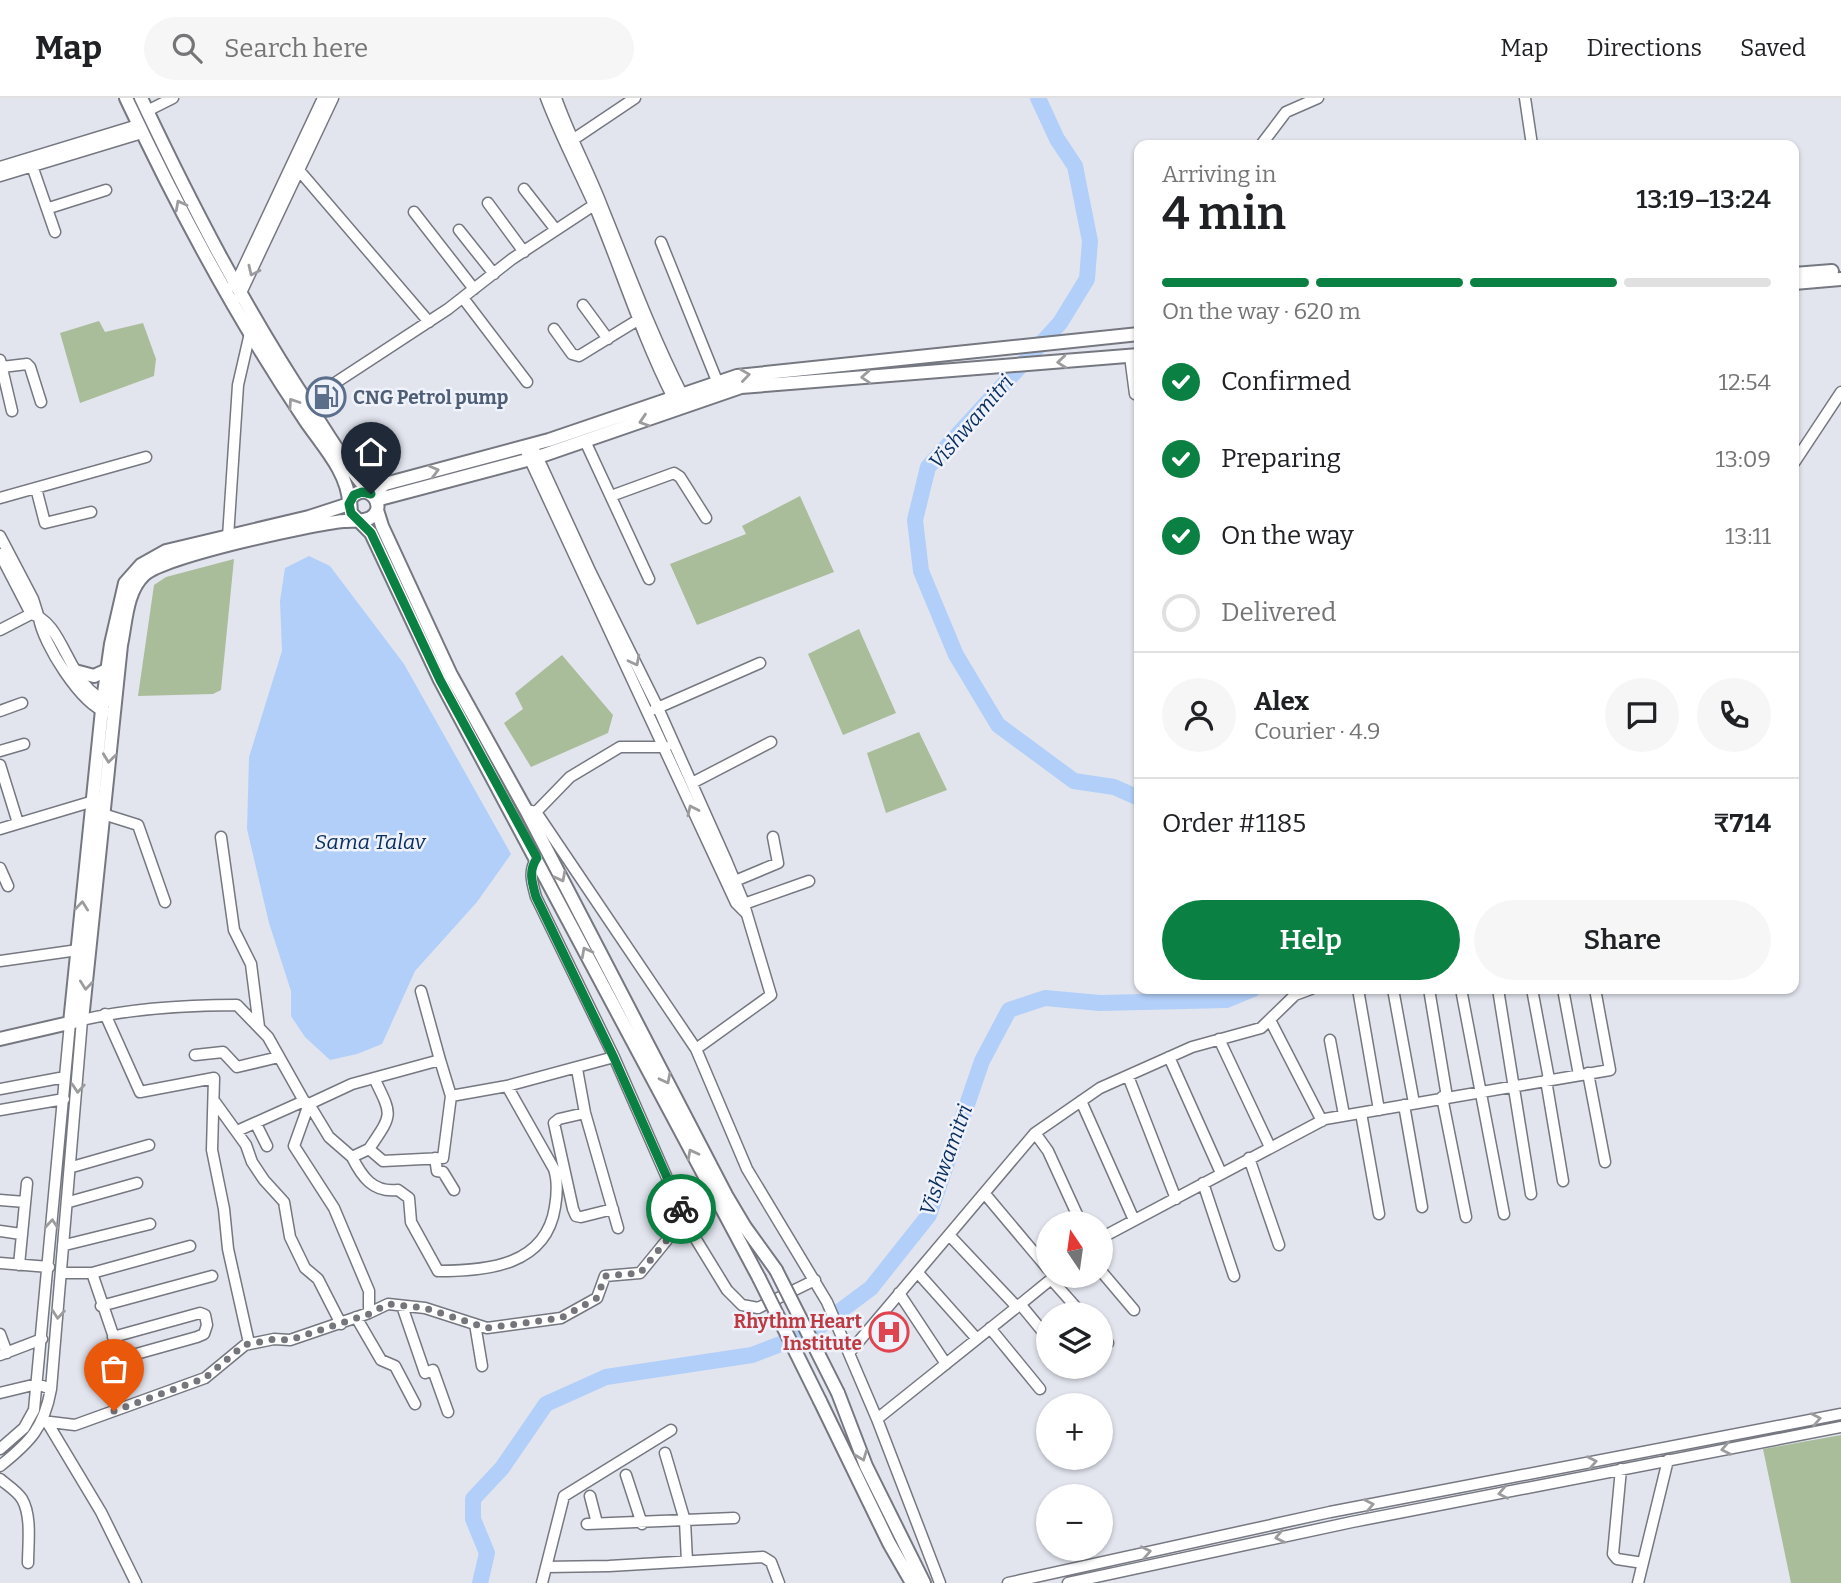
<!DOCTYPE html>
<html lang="en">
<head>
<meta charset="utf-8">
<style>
  :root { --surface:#fff; --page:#f6f6f6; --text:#202124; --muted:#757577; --line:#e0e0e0; --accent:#0b8043 }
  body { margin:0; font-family:Bitter,serif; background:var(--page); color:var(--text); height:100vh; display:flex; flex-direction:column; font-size:26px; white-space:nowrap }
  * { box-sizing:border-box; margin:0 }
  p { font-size:23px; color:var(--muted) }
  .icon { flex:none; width:38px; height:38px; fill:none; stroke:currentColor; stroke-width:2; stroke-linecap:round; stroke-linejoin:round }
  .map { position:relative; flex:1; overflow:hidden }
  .panel { position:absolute; left:1134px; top:42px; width:665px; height:854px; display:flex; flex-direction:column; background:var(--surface); border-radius:14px; box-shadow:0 2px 5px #0004 }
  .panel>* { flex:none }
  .needle { width:46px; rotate:347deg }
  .buttons { position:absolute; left:1036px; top:1113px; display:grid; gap:14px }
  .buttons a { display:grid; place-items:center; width:77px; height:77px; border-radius:50%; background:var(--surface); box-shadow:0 2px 5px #0004; font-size:35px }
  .pin { position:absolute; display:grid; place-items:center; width:60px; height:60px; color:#fff; margin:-72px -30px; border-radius:50% 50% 50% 0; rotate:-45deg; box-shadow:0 0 7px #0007 }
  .pin .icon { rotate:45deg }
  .courier { position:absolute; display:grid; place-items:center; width:70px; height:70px; margin:-35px; border:5px solid #0b8043; border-radius:50%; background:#fff; color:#222; box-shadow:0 2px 9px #0007 }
  .overview em { font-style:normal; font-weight:600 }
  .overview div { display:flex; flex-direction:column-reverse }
  .overview { display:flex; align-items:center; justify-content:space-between; height:119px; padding:0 28px }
  h1 { font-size:46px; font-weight:600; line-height:52px }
  .bar { display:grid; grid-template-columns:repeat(4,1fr); gap:10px 7px; align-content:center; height:84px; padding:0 28px }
  .bar i { height:9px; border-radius:5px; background:var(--line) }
  .bar .current { background:var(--accent) }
  .bar p { grid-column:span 4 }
  .line { display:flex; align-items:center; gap:18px; padding:0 28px; border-top:2px solid var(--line) }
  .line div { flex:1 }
  .round { display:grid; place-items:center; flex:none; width:74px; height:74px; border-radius:37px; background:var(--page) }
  ol { padding:0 28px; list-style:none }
  li { display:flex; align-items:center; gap:21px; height:77px }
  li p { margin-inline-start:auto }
  li .icon { padding:7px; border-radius:50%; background:var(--accent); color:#fff; stroke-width:4 }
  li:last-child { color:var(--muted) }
  li i { width:38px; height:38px; border:4px solid var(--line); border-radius:50% }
  .cta { display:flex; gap:14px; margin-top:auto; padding:14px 28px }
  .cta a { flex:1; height:80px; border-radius:42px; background:var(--accent); color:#fff; font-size:28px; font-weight:600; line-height:80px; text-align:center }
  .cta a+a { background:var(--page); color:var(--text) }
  header { display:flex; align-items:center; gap:42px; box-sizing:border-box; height:98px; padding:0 35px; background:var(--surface); border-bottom:2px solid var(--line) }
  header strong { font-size:33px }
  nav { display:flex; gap:38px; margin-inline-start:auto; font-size:24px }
  .search { width:490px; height:63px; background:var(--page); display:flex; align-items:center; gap:18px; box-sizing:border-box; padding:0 24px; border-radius:38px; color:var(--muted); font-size:26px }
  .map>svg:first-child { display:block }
  .green { fill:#aabd9a }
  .water { fill:#b2cff9 }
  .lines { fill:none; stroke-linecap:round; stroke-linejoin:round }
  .river { stroke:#b2cff9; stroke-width:16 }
  .minor-casing { stroke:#757880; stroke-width:13 }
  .major-casing { stroke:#757880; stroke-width:16 }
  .minor { stroke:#fff; stroke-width:10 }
  .major { stroke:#fff; stroke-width:12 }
  .major-bridge-casing { stroke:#757880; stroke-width:16; stroke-linecap:butt }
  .major-bridge { stroke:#fff; stroke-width:12 }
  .oneway { stroke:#9c9c9e }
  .done { stroke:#74767c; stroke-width:7; stroke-dasharray:0 12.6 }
  .route { stroke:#0b8043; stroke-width:9 }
  .labels { text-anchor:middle; stroke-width:5; stroke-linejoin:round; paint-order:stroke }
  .service-label { font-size:19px; font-weight:bold; fill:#4e5e75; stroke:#eff2fb; text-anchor:start }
  .health-label { font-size:19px; font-weight:bold; fill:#be3a42; stroke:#eff2fb; text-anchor:end }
  .water-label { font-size:21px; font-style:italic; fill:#082e5f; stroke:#eff2fb }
</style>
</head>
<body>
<header>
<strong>Map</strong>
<div class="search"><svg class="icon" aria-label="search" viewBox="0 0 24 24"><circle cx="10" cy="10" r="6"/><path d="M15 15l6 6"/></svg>Search here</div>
<nav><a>Map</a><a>Directions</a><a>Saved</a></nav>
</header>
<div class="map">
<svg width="1841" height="1485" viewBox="0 0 1841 1485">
  <rect width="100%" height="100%" fill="#e2e5ee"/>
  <path class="green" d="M99,223L105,234L143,225L156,261L154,278L80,305L60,235Z
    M800,398L834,474L697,527L670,466L746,436L742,428Z
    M234,461L221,592L213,596L138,598L154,487L166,479Z
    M859,531L896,615L843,637L808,556Z
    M562,557L613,617L608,635L531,669L504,625L523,611L515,595Z
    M919,634L947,692L886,715L867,655Z
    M1841,1337V1485H1791L1763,1351Z"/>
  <path class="water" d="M309,458L330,468L404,566L511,756L477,804L415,873L382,946L357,956L330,962L305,939L291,918V893L269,825L247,731L249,659L282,553L280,503L285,470Z"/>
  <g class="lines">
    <path class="river" d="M1038,0L1057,41L1075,68L1090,143L1087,181L1060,225L928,369L915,422L921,473L956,557L998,627L1074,683L1114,689L1139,700
      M480,1485L487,1455L473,1421V1401L502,1370L546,1306L606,1279L752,1257L812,1234L871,1190L929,1117L982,963L1009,912L1045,900L1100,905L1226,902L1253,891"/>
    <g class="minor-casing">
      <path id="minor" d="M546,0C560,37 578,71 594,107C621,171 641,237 673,300
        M556,0C569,37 588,72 602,108C628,172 651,235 682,296
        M1525,0L1532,47
        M147,13L173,0
        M568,45L635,0
        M1261,47L1286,14L1318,0
        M30,62L55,134
        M0,69L138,27
        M297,70L429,224
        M0,78L142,35
        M524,91L556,132
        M488,105L524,154
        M49,110L106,92
        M414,114L474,191
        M459,132L494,176
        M661,144L717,283
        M232,188L236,185L323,0
        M239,199L333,0
        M463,200L527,284
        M583,207L608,241
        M554,231L572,256L579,258L641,220
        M1130,258L1135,296L1139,298
        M0,262L12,313
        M2,269L27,266L30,269L41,304
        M306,304L448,211L512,161L600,103
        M585,343L649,481
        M532,347L591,475L658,610L726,762L743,803L771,897L696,951
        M524,349L736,805L746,815
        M1794,365L1841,294
        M36,390L45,425L91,414
        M611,398L674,375L680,379L706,420
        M0,400L146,359
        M0,438L33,501L38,517
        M228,439L238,287L250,235
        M0,456L31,516
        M39,520C43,546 81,606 106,614
        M0,532L31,516C65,523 69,594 109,603
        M655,611L760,565
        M0,613L22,605
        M0,653L24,646
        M0,667L18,725
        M692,685L771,644
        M526,712L536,714L696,951L747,1071L827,1204L877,1321L940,1485
        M536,714L570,679L620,649H666
        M103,716L138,727L165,804
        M0,731L97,702
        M221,739L234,832L251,866L259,929
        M537,760C528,773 532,784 536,799L614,959L689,1130L727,1192L742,1207L758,1210L815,1182
        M0,770L8,788
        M735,783L778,765L773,739
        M744,806L809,783
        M0,863L78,852
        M1358,891L1379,1012
        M1393,891L1414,1005
        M1429,891L1447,999
        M1461,891L1504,1116
        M1498,891L1531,1096
        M1532,891L1549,981
        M1563,891L1579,977
        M421,893L440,962
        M105,916L140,994L214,980L212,1052L224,1111L228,1151L249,1245
        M1270,922L1322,1023
        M1219,941L1270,1049
        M1330,942L1344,1017
        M195,957L223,954L237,969L279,959
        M1169,959L1221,1075
        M577,971L585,1015L618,1130
        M1588,975L1605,1064
        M1128,978L1176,1101
        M1546,982L1563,1083
        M0,991L65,979
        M451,998L507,988L614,959
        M1442,999L1466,1119
        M1081,1003L1134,1122
        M215,1004L246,1047L252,1064L264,1082L284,1104L290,1139L305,1170L318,1181L341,1226
        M1404,1007L1422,1109
        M0,1012L64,1001
        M585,1015L559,1021L554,1025L573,1111L576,1118L581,1119L613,1111
        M1361,1015L1379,1116
        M256,1026L267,1048
        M237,1033L304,1003
        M1035,1035L1048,1053L1081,1125
        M369,1051C393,1015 393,1019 374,980
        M352,1059C362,1079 373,1095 398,1092L409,1100L411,1124L438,1173C487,1173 546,1168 555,1109C557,1097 558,1083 554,1071L507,988
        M435,1060L437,1073L443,1074L454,1092
        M1249,1060L1279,1147
        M72,1069L149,1047
        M1203,1085L1234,1178
        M985,1096L1048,1171
        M0,1102L25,1104
        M69,1104L137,1085
        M0,1133L21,1136
        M1101,1140L1325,1021L1610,972L1595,891
        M65,1147L150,1126
        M0,1165L49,1169
        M19,1167L27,1085
        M1101,1173L1134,1212
        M62,1175H92L190,1148
        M92,1175L120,1257L129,1258L197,1239L204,1236L207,1227L205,1217L200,1215L113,1239
        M918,1175L977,1241
        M1051,1181L1082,1216
        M899,1195L946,1266
        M1020,1206L1048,1240
        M101,1208L212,1178
        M402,1208L425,1275L433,1272L448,1314
        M1017,1209L1055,1178
        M356,1219L381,1262L395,1268L415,1306
        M475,1226L482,1268
        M990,1230L1040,1291
        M0,1236L7,1255
        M1101,1237L1108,1245
        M849,1255L1035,1035L1100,990L1192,949L1261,930L1295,897L1311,891
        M0,1257L42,1241
        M0,1295L37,1286L51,1291
        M877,1321L1017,1209L950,1138
        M42,1323L75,1327L205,1280L245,1247L274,1241L290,1242L369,1215L388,1206L425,1210L487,1230L561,1220L597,1200L605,1178L640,1175L671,1137L689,1130
        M47,1324L101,1414L136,1485
        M0,1351L24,1330L34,1312L70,925
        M665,1355L685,1423L687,1463
        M0,1368C30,1344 44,1330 51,1291L82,922C133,910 185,907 237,907L268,939L304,1003L309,1006L329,1039L352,1059L369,1051L383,1063L443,1060L451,998L440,962L352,986L309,1006L294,1048L334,1110L369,1193V1215
        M1621,1371L1613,1456L1617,1461L1643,1465
        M626,1377L642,1426
        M0,1381C7,1387 17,1393 22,1401C32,1418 28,1446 28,1465
        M590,1398L597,1425
        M587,1426L734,1420
        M546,1469L609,1468L763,1459L771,1464L779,1485
        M542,1485L564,1398L671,1332
        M1008,1485L1330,1414L1841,1316
        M1068,1485L1352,1424L1841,1329
        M1638,1485L1668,1362"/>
    </g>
    <g class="major-casing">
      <path id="major" d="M141,0C191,106 245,211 310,309C329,338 347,369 371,396L385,386L549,342L737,278L1139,236
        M1794,176L1832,173
        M1794,185L1841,181
        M376,402L538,359L741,289L1139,257
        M377,412L382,428L451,577L526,712L726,1097L745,1129L776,1172
        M75,573L94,578L107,572
        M70,925L103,602L111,546L125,485L141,467L166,453L309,419L349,406C349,375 321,346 305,322C237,221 178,111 126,0
        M0,941L82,922L121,547C126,524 126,494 144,477C165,458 311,426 344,423C351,422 363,424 370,420C389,410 368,380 350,401L351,415L371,435L440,582L759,1180
        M838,1295L866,1368L924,1485
        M820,1303L889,1445L912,1485"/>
    </g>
    <use href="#minor" class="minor"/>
    <use href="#major" class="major"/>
    <g class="major-bridge-casing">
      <path id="major-bridge" d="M776,1172L838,1295
        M759,1180L820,1303"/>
    </g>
    <use href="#major-bridge" class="major-bridge"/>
  </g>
  <defs><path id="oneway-chevron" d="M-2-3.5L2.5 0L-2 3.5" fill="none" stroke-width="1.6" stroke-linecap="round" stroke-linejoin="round" transform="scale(1.75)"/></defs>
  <g class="oneway">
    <use href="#oneway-chevron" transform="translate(180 107) rotate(-118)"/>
    <use href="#oneway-chevron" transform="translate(253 173) rotate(115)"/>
    <use href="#oneway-chevron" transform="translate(1062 264) rotate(175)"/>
    <use href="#oneway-chevron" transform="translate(745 277) rotate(-8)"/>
    <use href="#oneway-chevron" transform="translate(866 279) rotate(176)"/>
    <use href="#oneway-chevron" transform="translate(293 305) rotate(-124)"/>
    <use href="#oneway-chevron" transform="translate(644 323) rotate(162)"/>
    <use href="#oneway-chevron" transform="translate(434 373) rotate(-15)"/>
    <use href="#oneway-chevron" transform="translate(635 563) rotate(63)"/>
    <use href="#oneway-chevron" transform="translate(109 660) rotate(97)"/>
    <use href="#oneway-chevron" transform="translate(692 712) rotate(-115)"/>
    <use href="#oneway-chevron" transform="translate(561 779) rotate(63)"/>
    <use href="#oneway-chevron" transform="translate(82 808) rotate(-84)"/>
    <use href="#oneway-chevron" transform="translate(586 854) rotate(-118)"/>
    <use href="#oneway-chevron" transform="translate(86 887) rotate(96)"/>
    <use href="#oneway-chevron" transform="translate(666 981) rotate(63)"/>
    <use href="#oneway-chevron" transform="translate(78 990) rotate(94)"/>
    <use href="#oneway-chevron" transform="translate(692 1056) rotate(-118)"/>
    <use href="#oneway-chevron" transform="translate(52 1126) rotate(-85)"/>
    <use href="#oneway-chevron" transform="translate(58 1216) rotate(95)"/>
    <use href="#oneway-chevron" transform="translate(1816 1321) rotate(-11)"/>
    <use href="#oneway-chevron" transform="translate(1726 1351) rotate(169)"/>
    <use href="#oneway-chevron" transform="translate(862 1358) rotate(69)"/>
    <use href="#oneway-chevron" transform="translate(1592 1364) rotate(-11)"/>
    <use href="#oneway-chevron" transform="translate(1503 1395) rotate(169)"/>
    <use href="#oneway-chevron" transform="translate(1369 1407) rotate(-11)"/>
    <use href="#oneway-chevron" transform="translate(1280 1439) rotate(168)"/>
    <use href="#oneway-chevron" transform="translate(1146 1454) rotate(-12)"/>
  </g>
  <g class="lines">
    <path class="done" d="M114,1313L205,1280L244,1247L274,1241L290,1242L369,1216L388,1206L425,1210L487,1230L561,1220L597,1200L605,1178L640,1175L671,1137L689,1130L681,1111"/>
    <path class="route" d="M371,396L362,394L354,397L349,406L351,415L371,435L440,582L537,760C528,773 532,784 536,799L614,960L681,1111"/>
  </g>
  <defs>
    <g id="fuel-ring" transform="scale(2.0125)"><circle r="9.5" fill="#eff2fb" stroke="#5c6f8a" stroke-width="1.5"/><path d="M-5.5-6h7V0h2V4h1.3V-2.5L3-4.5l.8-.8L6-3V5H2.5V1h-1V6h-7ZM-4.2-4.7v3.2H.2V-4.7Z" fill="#5c6f8a"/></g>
    <g id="hospital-ring" transform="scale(2.0125)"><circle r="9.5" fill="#eff2fb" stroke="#e0444e" stroke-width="1.5"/><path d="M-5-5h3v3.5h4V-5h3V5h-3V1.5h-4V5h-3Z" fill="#e0444e"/></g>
  </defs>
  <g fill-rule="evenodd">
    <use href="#fuel-ring" x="326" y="299"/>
    <use href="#hospital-ring" x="889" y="1234"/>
  </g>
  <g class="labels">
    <g class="service-label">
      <text x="353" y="306">CNG Petrol pump</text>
    </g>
    <g class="health-label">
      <text x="862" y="1230">Rhythm Heart<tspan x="862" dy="22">Institute</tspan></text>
    </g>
    <g class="water-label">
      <text transform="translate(971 324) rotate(-49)" y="7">Vishwamitri</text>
      <text x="370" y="751">Sama Talav</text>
      <text transform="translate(946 1062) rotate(-70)" y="7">Vishwamitri</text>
    </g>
  </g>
</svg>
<div class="buttons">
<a><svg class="needle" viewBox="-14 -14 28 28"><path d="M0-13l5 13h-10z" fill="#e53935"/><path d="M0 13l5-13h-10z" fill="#757577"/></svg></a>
<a><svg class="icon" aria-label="layers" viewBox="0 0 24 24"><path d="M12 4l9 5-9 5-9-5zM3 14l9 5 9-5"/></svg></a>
<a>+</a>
<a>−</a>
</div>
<div class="pin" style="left:114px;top:1313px;background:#ea580c"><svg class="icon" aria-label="bag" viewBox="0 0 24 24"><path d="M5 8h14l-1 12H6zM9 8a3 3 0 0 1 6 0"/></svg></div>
<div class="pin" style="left:371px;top:396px;background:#1f2937"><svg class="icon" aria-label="home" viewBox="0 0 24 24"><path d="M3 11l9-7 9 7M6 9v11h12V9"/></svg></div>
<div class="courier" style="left:681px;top:1111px"><svg class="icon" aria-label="bike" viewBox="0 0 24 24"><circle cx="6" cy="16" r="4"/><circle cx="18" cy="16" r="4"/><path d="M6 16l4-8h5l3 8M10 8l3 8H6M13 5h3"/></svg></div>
<section class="panel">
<div class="overview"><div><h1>4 min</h1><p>Arriving in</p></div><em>13:19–13:24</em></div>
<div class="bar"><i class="current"></i><i class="current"></i><i class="current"></i><i></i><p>On the way · 620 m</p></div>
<ol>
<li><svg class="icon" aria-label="check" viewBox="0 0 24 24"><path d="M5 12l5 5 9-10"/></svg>Confirmed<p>12:54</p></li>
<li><svg class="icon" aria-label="check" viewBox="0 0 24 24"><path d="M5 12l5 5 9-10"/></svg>Preparing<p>13:09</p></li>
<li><svg class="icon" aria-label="check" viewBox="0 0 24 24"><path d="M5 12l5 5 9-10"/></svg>On the way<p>13:11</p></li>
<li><i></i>Delivered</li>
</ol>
<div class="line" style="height:126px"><a class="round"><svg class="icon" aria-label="person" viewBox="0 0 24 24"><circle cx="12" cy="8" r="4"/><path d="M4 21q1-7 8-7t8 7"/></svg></a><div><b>Alex</b><p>Courier · 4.9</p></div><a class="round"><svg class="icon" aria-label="chat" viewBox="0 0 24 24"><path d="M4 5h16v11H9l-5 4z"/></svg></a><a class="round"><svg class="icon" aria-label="phone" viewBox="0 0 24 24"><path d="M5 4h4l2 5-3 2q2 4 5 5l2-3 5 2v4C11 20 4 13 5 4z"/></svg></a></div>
<div class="line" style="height:91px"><div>Order #1185</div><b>₹714</b></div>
<div class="cta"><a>Help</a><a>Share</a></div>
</section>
</div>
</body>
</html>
